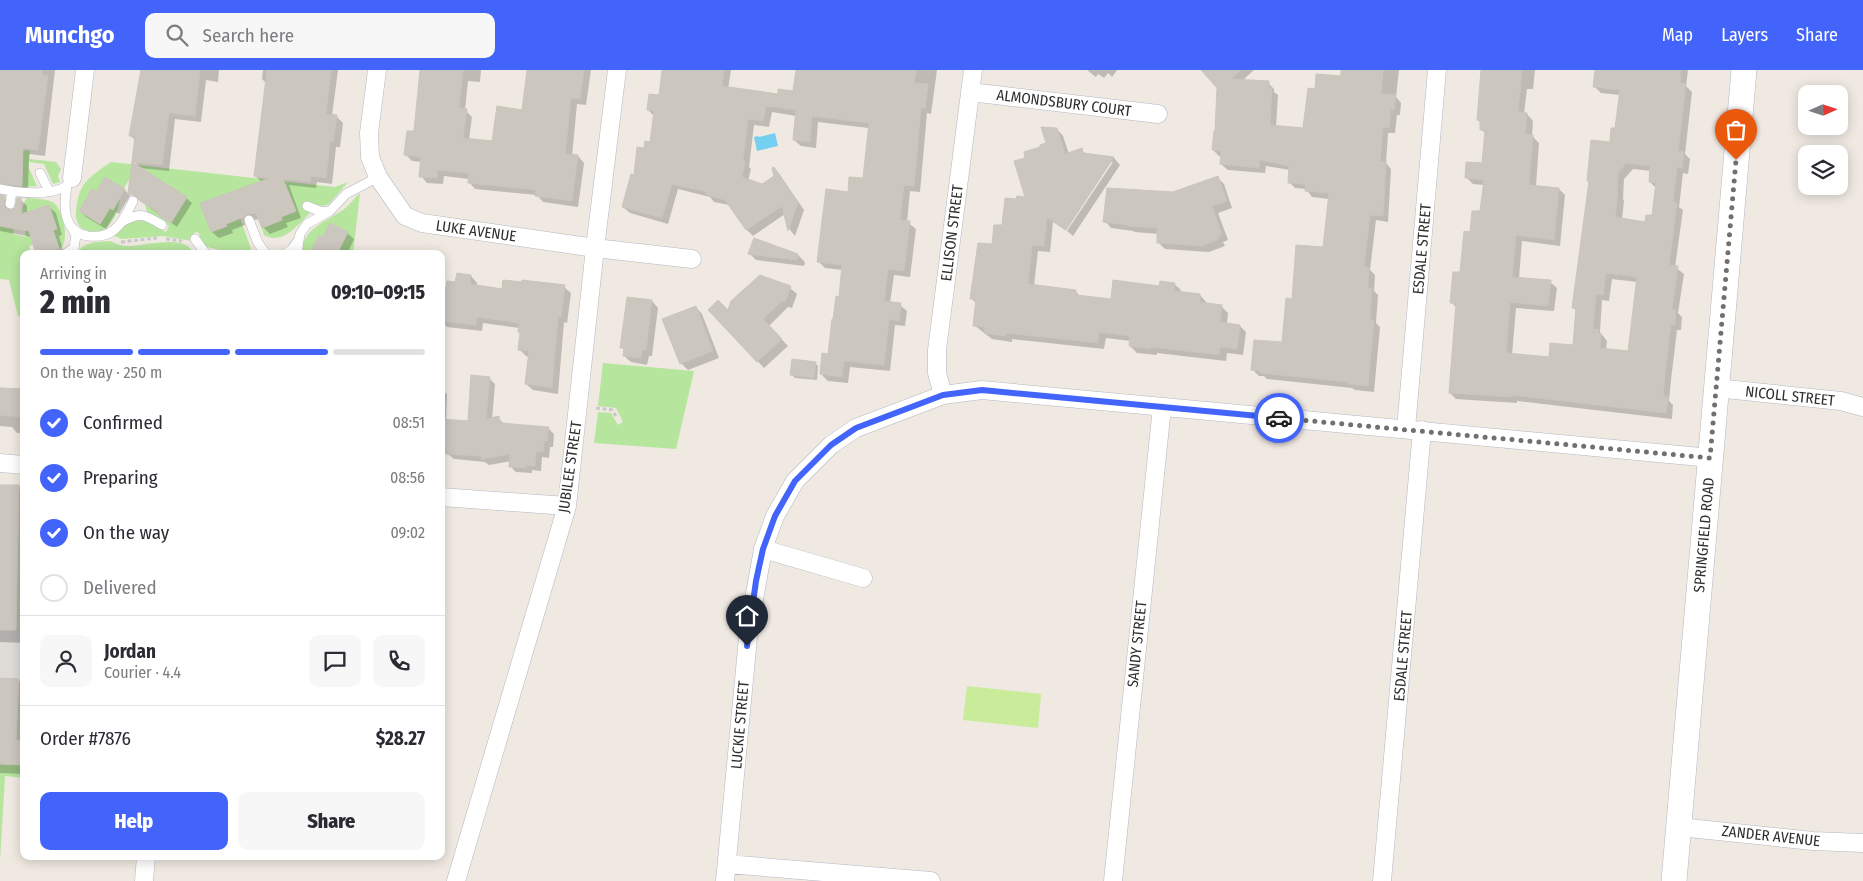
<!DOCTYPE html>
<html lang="en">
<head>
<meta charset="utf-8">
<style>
  :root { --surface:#fff; --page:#f7f7f7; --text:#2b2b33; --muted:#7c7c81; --line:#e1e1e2; --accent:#4264fb }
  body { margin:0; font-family:"Fira Sans Condensed",sans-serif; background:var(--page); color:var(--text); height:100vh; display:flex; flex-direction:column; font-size:19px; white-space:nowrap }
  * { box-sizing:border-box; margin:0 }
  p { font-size:16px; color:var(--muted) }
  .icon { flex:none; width:28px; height:28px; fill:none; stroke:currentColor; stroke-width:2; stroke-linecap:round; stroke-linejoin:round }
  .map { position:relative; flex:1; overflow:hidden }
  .details { position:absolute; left:20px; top:180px; width:425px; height:610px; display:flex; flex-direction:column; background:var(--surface); border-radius:10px; box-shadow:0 2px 12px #0003 }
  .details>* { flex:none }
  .needle { width:32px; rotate:87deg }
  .fabs { position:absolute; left:1798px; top:15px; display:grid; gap:10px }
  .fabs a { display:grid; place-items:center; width:50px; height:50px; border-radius:10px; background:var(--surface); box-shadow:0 2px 12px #0003; font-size:25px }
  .pin { position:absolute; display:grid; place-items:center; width:42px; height:42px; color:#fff; margin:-51px -21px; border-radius:50% 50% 50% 0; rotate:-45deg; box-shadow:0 0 5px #0007 }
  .pin .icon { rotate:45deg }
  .courier { position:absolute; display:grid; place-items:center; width:50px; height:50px; margin:-25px; border:4px solid #4264fb; border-radius:50%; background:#fff; color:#222; box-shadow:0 1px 6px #0007 }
  .headline em { font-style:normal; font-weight:800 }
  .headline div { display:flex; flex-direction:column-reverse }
  .headline { display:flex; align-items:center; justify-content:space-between; height:85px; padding:0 20px }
  h1 { font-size:32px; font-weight:800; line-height:38px }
  .bar { display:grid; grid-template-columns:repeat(4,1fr); gap:8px 5px; align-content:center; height:60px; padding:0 20px }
  .bar i { height:6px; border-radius:4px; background:var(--line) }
  .bar .active { background:var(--accent) }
  .bar p { grid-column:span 4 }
  .line { display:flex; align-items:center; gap:12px; padding:0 20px; border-top:1px solid var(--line) }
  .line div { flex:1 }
  .round { display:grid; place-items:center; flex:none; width:52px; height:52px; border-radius:10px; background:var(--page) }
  ol { padding:0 20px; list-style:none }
  li { display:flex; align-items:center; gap:15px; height:55px }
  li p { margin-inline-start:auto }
  li .icon { padding:5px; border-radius:50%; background:var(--accent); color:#fff; stroke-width:4 }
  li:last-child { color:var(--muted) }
  li i { width:28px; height:28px; border:2px solid var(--line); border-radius:50% }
  .cta { display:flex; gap:10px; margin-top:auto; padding:10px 20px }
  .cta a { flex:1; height:58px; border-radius:10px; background:var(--accent); color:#fff; font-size:20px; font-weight:800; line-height:58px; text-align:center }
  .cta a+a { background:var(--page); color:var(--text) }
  header { display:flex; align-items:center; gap:30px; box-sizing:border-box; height:70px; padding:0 25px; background:var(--accent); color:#fff }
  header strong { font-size:24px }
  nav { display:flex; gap:28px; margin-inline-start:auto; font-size:18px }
  .search { width:350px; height:45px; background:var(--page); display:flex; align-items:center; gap:12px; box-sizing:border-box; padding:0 18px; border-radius:10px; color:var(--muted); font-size:19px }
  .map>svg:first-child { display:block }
  .green { fill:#b6e59e }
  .pitch { fill:#c9ec9a }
  .plaza { fill:#dfdcd8 }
  .water { fill:#75cff0 }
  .shadow { fill:#0003; fill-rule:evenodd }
  .building { fill:#cbc7bf; stroke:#cbc5ba; fill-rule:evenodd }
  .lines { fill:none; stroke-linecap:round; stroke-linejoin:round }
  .lane-casing { stroke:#b4b7c1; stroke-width:10 }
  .street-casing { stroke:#b4b7c1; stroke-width:19 }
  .secondary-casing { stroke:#b4b7c1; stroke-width:26 }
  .path { stroke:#c9c9c9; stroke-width:3; stroke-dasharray:4 2.5; stroke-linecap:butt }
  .lane { stroke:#fff; stroke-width:9 }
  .street { stroke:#fff; stroke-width:18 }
  .secondary { stroke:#fff; stroke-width:25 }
  .done { stroke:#726f6d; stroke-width:5; stroke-dasharray:0 9 }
  .route { stroke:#4264fb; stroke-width:6 }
  .labels { text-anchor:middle; stroke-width:4; stroke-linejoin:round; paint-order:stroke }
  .street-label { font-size:15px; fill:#2e2e2e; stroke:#fff }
</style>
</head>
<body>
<header>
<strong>Munchgo</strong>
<div class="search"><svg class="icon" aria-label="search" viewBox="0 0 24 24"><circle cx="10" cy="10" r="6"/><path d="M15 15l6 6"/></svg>Search here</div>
<nav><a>Map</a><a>Layers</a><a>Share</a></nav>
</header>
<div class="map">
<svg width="1863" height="811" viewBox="0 0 1863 811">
  <rect width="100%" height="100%" fill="#efe9e1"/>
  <path class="green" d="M0,78L30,81V89L56,92L61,99L58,106L60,112L53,114L44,94L29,92V98L37,116L22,117Z
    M111,92L335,117L348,112L329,134C321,138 315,134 308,131L303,138L310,143C299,154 282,176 264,165L262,158L282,150L281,147L201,133L211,162L227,156L226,154L240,148L251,179L248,184C242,184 206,178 203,175C200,172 200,167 199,163L196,162L192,165V171L163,166L122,169L114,166C132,142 143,149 166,162L169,156L147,142L145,134L158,142L157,144L171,153L187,127L174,119L134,102L124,118L105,107L96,122L92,119L79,141L100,154L110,138L113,139L120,129C117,150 104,172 80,157C75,149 75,143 77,134C80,111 94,104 111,92Z
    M360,123L353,184H337L348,162L331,153L323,167L319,166L310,184H301C302,159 325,152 343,140C350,135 354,128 360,123Z
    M27,128C35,129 49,128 55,134C63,142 69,167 62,177L59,178L53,160L56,158L49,136L27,143L29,162L33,175L29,176L31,184H24V247L18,246L9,210L0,209V156L14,159L13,164L26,167C25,155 18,138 27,128Z
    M110,171C115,173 120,176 126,176C141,177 188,162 193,184H177L170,181L168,184H78C82,171 99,172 110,171Z
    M603,293L694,301L676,379L594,373L598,342L611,343L618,355L623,352L616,338L598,336Z
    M0,694L24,695V708L5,706L0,791Z"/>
  <path class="pitch" d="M967,616L1041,624L1038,658L963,650Z"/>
  <path class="plaza" d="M19,422H24V671L16,670L0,608V560H16Z"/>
  <path class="water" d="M775,63L778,76L757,81L754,67L758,66L759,67Z"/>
  <path class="shadow" d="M0,0H55L45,86L29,84L28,122L5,119L0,125Z
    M141,0H219L218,12L206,10L201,52L175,49L169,101L140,98L134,91L136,71L130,65Z
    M263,0H338L332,46H336L343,53L340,77H336L332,114L317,112L316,118L289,115L301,148L286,153L288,157L270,164L263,157L260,149L254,150L250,153L232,160L233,163L219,168L212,162L262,112L255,106L267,14L262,9Z
    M422,0H481L480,12L468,11L465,40L472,47L469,70L493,72L523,41L529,0H591L586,35L577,34L572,86H578L584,93L578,137L543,132L537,125L475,119L469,112V109L444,106L443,114L427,113L421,106L422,92L412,91L406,85L415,63Z
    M663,0H731L728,19L779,25L794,22L797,0H937L931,44L927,43L920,122L910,121L907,152L916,159L910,207L894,205L890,233L900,235L907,241L905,256L895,255L890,301L850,297L848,313L828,311L821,304L829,286L840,228L843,200L825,198L818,191L849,124L864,109L869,58L818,52L816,78L801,76L794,70L796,46L772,42L769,57L754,55L749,97L751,99L748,111L763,116L776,107L774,98L780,105L804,140L795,166L790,160L785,144L753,166L747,160L730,135L714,132L710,127L678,119L668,154L630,143L623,137L645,80L651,73L654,46L648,40L660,27Z
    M1087,0H1117L1112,7L1108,3L1104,8L1098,4L1096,7Z
    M1203,0H1254L1242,11L1268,13L1274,19V22L1278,25L1276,57L1304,60L1316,21L1342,7L1343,0H1399L1396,27L1401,33L1400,45H1397L1395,63H1388L1386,93L1391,99L1388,152L1376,150L1370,200L1375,205L1374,221L1378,225L1376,253L1380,257L1374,322L1355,320L1352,318L1267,309L1264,306H1259L1253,300L1283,273L1293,230L1324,178L1329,129L1312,127L1306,119L1295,118L1289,112L1290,100L1266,96L1265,103L1228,100L1221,94L1222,86H1219L1213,80L1216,62L1218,18Z
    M1482,0H1535L1533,19H1527L1524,44H1527L1533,51L1532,66L1539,73L1536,116L1559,119L1565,125L1560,176L1522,171L1519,209L1550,212L1557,218L1554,241L1516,238L1512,285L1550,289L1574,276L1577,241L1573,237L1590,113L1588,111L1611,73L1616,59L1621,25L1601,23L1595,17L1597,0H1688L1686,16L1692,22L1685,84L1690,89L1688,104L1683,103L1679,137L1683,140L1675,197L1684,204L1678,243L1682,247L1681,260H1677L1671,310L1669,331L1673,335L1672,349L1517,331V333L1456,329L1450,323L1457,238L1451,232L1461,204L1471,163L1481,143L1484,115L1473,114L1466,107L1483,95L1486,64L1481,59L1482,53L1479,50ZM1633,99L1651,101L1650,112L1657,119L1653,147L1646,153L1622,149L1624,131L1623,129L1624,109ZM1612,209L1637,212L1629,282L1606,280L1607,271L1600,262L1602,230L1609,231Z
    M1057,59L1063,66L1069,84L1081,80L1086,84L1114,88L1120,95L1073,166L1067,161L1113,92H1110L1065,160L1053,152L1050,182L1038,181L1034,216L1076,222L1081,227L1112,230L1174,214L1181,220L1180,223L1200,225L1206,232V234L1221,236L1228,243L1227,254L1240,256L1246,262L1243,285L1227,283L1226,291L1157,283V285L1137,283L1130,276L1131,271L1106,268L1104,279L1012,269V272L992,269L974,255L977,234L971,228L993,176L1017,130L1027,129V88L1048,73Z
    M133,94L186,128L192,133L177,157L131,124L119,144L116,142L106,159L86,147L80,141L97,124L105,109L125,120L129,125Z
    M1217,107L1224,114L1232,138L1218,143L1228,170L1223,172L1225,176L1209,182L1165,179L1158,172V164L1135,162L1133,161L1111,158L1105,151Z
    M0,126L4,127L11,134L10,141L16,138L21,130L27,136V144L49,137L56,143L62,165L59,166L64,184H37L32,167L0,161Z
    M347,163L354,169L347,184H311L324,169Z
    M750,184L798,185L805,192L804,196L756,190Z
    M471,206L477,213V216L503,220L564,217L571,223L567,253L564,252L558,324L533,320L526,314L529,287L526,286L520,280L521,264L520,258L483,253L482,261L447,257L441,251L442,242L447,219Z
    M790,218L797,224L792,238L788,237L769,256L788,276L764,298L710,240L729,242Z
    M652,231L658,238L652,286H649L647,295L631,292L624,286L625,281L622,277Z
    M696,237L702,244L719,288L688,300L681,293Z
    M815,293L818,296L817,310L795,308L792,305Z
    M441,296L445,299L444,313H441Z
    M489,308L495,314L492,349L498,348L505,355L548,358L554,364L553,377H550L549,388L542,387L541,401L532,400V403L516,402L510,396L511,391L489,395L485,392L454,389L448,384H441V319L447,324L446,351L469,353Z
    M0,319L24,320V363H17L12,357L0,356Z
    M0,416H19L24,422V573L0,572Z
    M0,609L18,610L24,616V704L0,703Z"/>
  <path class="building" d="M0,0H42V5L48,6L38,80L23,78L22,116L0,113Z
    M141,0H200L195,46L169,43L162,95L132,92L135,66H129Z
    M267,0H331L326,44L337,45L333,72L330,71L326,108L311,106L310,112L283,109L296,141L281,147L282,150L262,158L256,143L247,144L244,147L226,154L227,156L211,162L200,133L270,108L254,106Z
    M420,0H463L459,38L467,39L463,68L492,71L497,36L522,40L527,0H584L580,29L571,28L565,84L578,85L572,131L535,126L536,120L468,113L469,103L437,100V108L419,107L421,87L404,85L407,61H414Z
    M662,0H724L722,16L778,24V19L793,21L796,0H916L914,13L928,14L925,38H921L914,116L904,115L900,150L910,151L904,201L888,199L884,231L901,233L899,251L889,249L884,295L844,291L842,307L820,304L822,283L828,284L832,249H833L836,226L839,227L842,195L817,192L826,119L848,122L849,107L863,108L869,53L812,46L810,72L793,70L796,40L766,36L763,51L748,49L743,90L745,91L742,107L762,114L774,106L772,98L774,97L798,133L788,161L782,136L746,160L725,130L706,125L707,122L672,114L662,148L622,137L631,104L634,105L637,77L644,78L645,71L650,72L654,41L647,40L649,24L659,25Z
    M1201,0H1241L1231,9L1269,11V18H1272L1270,55L1303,58L1308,18L1315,19L1316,4L1341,6V0H1383L1381,24L1396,25L1394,40L1391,39L1389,58L1383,57L1380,91L1386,92L1383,146L1370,145L1364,197L1369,198L1368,218H1372L1370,250H1374L1368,316L1347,314L1348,312L1260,303V301L1251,300L1254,270L1282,272L1286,228L1292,229L1296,175L1323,177L1329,123L1305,121V114L1288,113L1289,96L1260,90L1259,98L1220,94L1221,81L1212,80L1214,61H1215L1217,18Z
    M1481,0L1522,1L1518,42L1527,43L1525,64L1533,65L1529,115L1559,118L1554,170L1516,165L1512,207L1551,210L1548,236L1510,232L1506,283L1549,287L1550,273L1573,275L1576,238H1572L1589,111H1587L1591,70L1610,72L1611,58H1615L1620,20L1593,17L1595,0H1681L1680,13L1686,14L1678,81L1684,82L1682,98L1677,97L1673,132L1677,133L1669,195L1678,196L1672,239L1676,240L1675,255L1671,254L1665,303L1663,327H1668L1666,343L1511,325V327L1449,323L1456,233H1450L1453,202H1460L1464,161L1470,162L1472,141H1480L1484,110L1465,108L1466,92L1482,93L1485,60H1480V51L1477,50ZM1626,93L1650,96L1649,112L1656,113L1652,145H1646L1645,152L1615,147L1618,123H1617L1618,103ZM1606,203L1637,207L1628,281L1600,278L1601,264L1598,263L1599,259H1593L1596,224L1603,225Z
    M1041,57L1057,58L1065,84L1082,78L1083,83L1114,87L1066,160L1047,147L1044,176L1032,175L1028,214L1076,220V225L1111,229L1113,210L1159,216L1160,211L1175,213L1174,221L1200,224V232L1222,235L1220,252L1240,255L1237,279L1220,277L1219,285L1151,277L1150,279L1129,276L1130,266L1099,262L1098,273L1006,263L1005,266L984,263L985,257L973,256L976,229H970L978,173L992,174L994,155H1002L1005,128L1016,129L1017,126L1025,127L1014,91L1025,88L1024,82L1040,77V75L1046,73Z
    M132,92L187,127L171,153L157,144L158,142L139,130L136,126L128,123Z
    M1218,106L1227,131L1212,136L1222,164L1218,166L1219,169L1202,176L1157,173V158L1127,156V155L1103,152L1107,118L1173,122Z
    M105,107L125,119L113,140L110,138L100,154L79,141L92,119L96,122Z
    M0,125L5,126L4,136L9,140L15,138L17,128H21V144L49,135L57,159L53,160L59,178L36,184L29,161L0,156Z
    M330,153L348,162L337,184H310L319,165L323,167Z
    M754,168L798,184L797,190L748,184Z
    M457,203L471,205L470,214L502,219L503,210L522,212V210L565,215L561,247L558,246L552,318L525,314L529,281L518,280L520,263L518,262L519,253L477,247L476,255L441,251V217L446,218L447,211L455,212Z
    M760,205L791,216L785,232L782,231L763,249L782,269L757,292L708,240L718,230L728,240L731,231Z
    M627,227L652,230L646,280H642L641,288L623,286L624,278H620Z
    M696,236L713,281L680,294L662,249Z
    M792,289L816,292L814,308L790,305Z
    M471,305L490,307L486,349L499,346L500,353L549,357L547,371H544L543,382H536L535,396L526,395V398L509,397L510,384L481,389V386L446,384V379L441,378V349L468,351Z
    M0,318L24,319V347L0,345Z
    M0,415H19L16,560H0Z
    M0,608L19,609L16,670L24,671V695L0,694Z"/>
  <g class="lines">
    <g class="lane-casing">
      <path id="lane" d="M40,103L49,121
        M67,116C63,136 63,162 88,166C97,167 107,166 114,160C123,153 128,141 133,131
        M0,119C17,123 58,127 69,113
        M10,134L12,122
        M307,136L322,142L330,141
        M249,150L258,173L266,184
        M122,152C140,141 146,145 162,155
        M195,169L206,184
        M65,184L74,178L76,165L73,160
        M285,184L292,179L297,172
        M297,184L300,164L307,154L330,141L346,124L378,107"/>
    </g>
    <g class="street-casing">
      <path id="street" d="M377,0L369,63L370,87L378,107L405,146L422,153L595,178L692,189
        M970,22L1158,44
        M72,108L85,0
        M1716,318L1841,331L1863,337
        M943,325L937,303V280L973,0
        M1406,359L1437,0
        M0,393L24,395
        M441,427L567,436
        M763,479L863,508
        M1679,757L1813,771L1863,773
        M727,794L931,811
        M144,811L146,786
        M456,811L567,436L595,178L617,0
        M725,811L749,557L763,479L775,446L795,411L831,375L856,358L943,325L982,320L1711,388
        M1113,811L1162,337
        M1382,811L1422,360"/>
    </g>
    <g class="secondary-casing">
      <path id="secondary" d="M1674,811L1744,0"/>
    </g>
    <path class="path" d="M166,169L182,171
      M121,172L157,168
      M596,338L612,340L616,346"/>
    <use href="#lane" class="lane"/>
    <use href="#street" class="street"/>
    <use href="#secondary" class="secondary"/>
  </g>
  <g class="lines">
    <path class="done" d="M1279,348L1710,388L1736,90"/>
    <path class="route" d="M747,576L756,511L763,479L775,446L795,411L831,375L856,358L943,325L982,320L1279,348"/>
  </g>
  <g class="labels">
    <g class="street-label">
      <text transform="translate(1064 33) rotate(7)" y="5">ALMONDSBURY COURT</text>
      <text transform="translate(476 161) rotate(8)" y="5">LUKE AVENUE</text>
      <text transform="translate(952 163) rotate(-83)" y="5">ELLISON STREET</text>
      <text transform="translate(1422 179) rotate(-85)" y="5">ESDALE STREET</text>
      <text transform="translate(1790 326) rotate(6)" y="5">NICOLL STREET</text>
      <text transform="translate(570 397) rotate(-82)" y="5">JUBILEE STREET</text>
      <text transform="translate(1704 465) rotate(-85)" y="5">SPRINGFIELD ROAD</text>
      <text transform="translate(1137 574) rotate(-84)" y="5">SANDY STREET</text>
      <text transform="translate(1403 586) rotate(-85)" y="5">ESDALE STREET</text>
      <text transform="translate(740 655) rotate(-85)" y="5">LUCKIE STREET</text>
      <text transform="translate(1771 766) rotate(6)" y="5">ZANDER AVENUE</text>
    </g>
  </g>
</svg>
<div class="fabs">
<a><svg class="needle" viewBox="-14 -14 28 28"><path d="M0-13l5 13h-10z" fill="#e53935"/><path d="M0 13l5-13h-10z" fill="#7c7c81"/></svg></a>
<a><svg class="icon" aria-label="layers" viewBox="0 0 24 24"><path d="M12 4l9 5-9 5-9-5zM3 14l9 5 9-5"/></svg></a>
</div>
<div class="pin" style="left:1736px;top:90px;background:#ea580c"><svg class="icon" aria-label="bag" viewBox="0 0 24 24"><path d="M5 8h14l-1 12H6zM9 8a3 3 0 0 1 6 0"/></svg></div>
<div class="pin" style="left:747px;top:576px;background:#1f2937"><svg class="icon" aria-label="home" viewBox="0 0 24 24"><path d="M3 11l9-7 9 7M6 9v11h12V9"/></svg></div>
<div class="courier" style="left:1279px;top:348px"><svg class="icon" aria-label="car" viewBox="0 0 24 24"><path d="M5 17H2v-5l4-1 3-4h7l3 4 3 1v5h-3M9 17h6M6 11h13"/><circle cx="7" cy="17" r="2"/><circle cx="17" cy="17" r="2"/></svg></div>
<section class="details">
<div class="headline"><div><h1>2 min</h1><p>Arriving in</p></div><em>09:10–09:15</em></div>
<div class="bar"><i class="active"></i><i class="active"></i><i class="active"></i><i></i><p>On the way · 250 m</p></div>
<ol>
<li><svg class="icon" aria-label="check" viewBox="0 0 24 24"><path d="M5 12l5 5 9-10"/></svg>Confirmed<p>08:51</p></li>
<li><svg class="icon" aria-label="check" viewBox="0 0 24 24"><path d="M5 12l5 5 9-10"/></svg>Preparing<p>08:56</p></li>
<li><svg class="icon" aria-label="check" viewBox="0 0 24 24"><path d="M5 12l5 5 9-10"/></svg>On the way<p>09:02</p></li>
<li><i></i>Delivered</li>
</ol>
<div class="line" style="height:90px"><a class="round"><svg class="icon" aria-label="person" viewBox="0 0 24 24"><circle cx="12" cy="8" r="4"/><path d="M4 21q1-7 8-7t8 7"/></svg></a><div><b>Jordan</b><p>Courier · 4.4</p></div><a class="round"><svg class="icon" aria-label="chat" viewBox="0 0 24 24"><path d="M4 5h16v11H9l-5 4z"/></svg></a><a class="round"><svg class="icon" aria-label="phone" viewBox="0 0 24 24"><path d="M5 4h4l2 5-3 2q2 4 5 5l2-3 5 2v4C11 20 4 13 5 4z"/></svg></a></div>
<div class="line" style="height:65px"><div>Order #7876</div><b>$28.27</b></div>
<div class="cta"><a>Help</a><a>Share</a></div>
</section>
</div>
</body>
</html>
